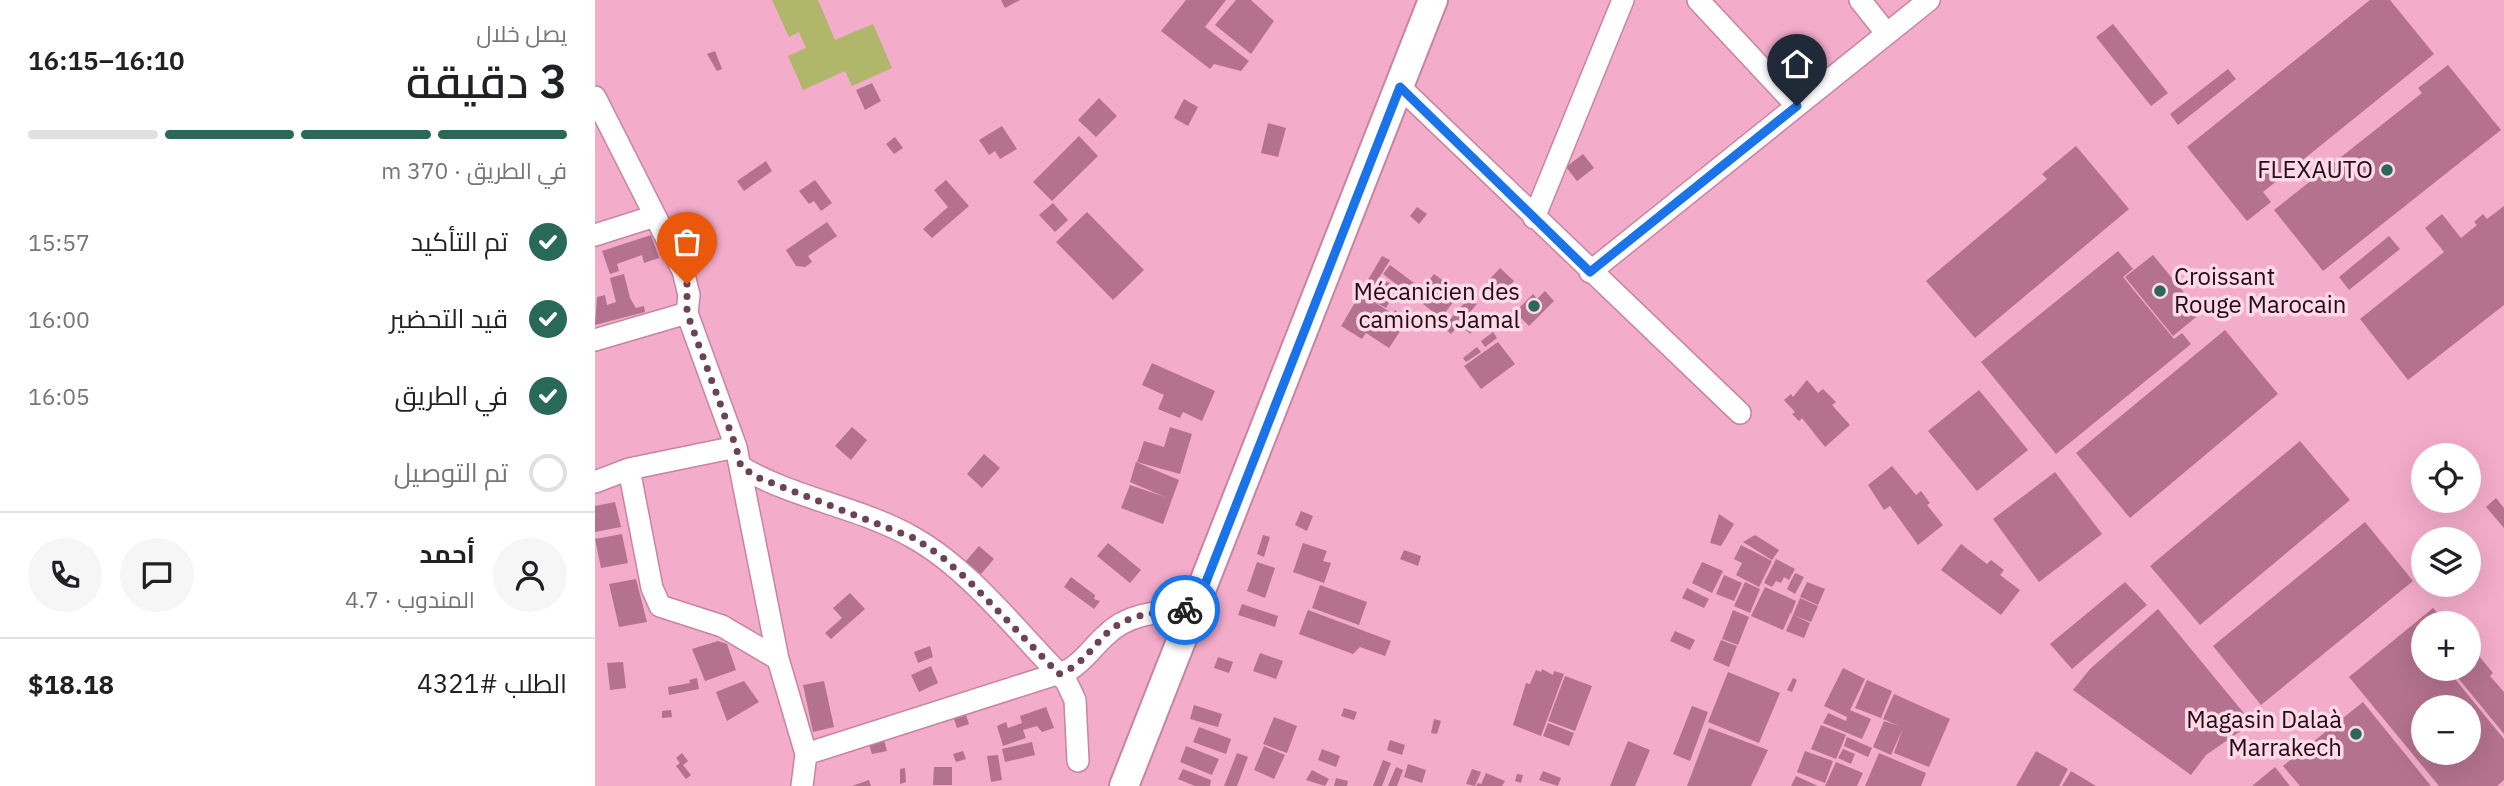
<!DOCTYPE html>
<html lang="ar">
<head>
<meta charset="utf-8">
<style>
  :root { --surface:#fff; --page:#f6f6f6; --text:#202124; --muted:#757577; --line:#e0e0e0; --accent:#286958 }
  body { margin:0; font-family:"IBM Plex Sans",Cairo,sans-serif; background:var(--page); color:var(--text); direction:rtl; height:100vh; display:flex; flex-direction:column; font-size:26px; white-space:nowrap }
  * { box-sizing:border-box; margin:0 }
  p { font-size:23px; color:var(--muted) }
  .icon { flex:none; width:38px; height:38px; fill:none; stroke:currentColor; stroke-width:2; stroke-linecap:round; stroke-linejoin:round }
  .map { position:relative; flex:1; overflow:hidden; direction:ltr }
  .side { display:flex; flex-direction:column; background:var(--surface); width:595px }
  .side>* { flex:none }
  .buttons { position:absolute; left:1816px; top:443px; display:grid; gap:14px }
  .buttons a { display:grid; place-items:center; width:70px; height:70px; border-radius:50%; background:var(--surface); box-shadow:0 7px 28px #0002; font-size:35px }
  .pin { position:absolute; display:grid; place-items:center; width:60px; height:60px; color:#fff; margin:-72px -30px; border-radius:50% 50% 50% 0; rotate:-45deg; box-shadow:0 0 7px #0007 }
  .pin .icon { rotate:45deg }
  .courier { position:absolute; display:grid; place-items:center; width:70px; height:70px; margin:-35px; border:5px solid #1a73e8; border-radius:50%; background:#fff; color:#222; box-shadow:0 2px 9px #0007 }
  .summary em { font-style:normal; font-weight:600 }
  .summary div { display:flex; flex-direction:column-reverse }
  .summary { display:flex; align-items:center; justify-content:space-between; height:119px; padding:0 28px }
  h1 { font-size:46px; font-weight:600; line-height:52px }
  .bar { display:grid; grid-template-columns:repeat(4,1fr); gap:10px 7px; align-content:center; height:84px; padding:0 28px }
  .bar i { height:9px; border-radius:5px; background:var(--line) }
  .bar .on { background:var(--accent) }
  .bar p { grid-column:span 4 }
  .line { display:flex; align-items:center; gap:18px; padding:0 28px; border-top:2px solid var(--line) }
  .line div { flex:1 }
  .round { display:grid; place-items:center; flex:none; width:74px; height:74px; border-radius:37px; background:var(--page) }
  ol { padding:0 28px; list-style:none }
  li { display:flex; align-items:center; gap:21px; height:77px }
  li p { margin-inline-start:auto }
  li .icon { padding:7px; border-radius:50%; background:var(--accent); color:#fff; stroke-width:4 }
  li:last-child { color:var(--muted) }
  li i { width:38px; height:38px; border:4px solid var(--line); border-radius:50% }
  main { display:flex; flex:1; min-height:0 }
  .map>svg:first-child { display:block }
  .green { fill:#b0b66a }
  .building { fill:#b4728e; fill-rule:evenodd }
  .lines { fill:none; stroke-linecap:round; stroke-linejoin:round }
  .minor-casing { stroke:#c884a1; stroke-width:24 }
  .tertiary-casing { stroke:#c884a1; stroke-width:32 }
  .minor { stroke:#fff; stroke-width:21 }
  .tertiary { stroke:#fff; stroke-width:28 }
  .done { stroke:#6c4356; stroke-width:7; stroke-dasharray:0 12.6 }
  .route { stroke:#1a73e8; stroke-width:9 }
  .poi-dot { fill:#286958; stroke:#fed9e7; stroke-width:2.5 }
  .labels { text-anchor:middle; stroke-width:7; stroke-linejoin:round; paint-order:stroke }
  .poi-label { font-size:24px; fill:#240b17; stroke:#fed9e7; text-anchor:end }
</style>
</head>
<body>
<main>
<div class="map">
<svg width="1909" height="786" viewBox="0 0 1909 786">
  <rect width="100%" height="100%" fill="#f3acca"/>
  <path class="green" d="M177,0H223L240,40L278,24L297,68L257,86L250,71L208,90L193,56L211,48L204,32L194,37Z"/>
  <path class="building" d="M406,0H425L410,8Z
    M591,0H631L610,27L654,61L646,71L619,64L615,69L566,31Z
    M641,0H656L679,21L656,54L620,25Z
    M1775,0H1795L1839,54L1668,192L1676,202L1652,221L1592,147Z
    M1518,24L1573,93L1556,106L1501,37Z
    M120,51L127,69L122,71L112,54Z
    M1853,65L1906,130L1728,271L1679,210L1827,93L1823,88Z
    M1633,69L1641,79L1583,125L1575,114Z
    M277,83L286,101L270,110L261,90Z
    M504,98L522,116L501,137L483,120Z
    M589,99L603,107L593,126L579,118Z
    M673,123L691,128L683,157L666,153Z
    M407,126L422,149L405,159L400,151L394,155L384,140Z
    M484,136L503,156L457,201L438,182Z
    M300,137L308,148L299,154L291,144Z
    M1481,146L1534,209L1380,338L1331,281L1452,179L1447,174Z
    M988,154L999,168L982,181L971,167Z
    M171,161L177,171L149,191L142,181Z
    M220,180L237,203L226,211L219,201L214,204L204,191Z
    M351,180L374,206L337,238L328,229L353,207L339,190Z
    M458,203L473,220L460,232L444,215Z
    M1909,206V305L1813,380L1765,319L1849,252L1830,228L1847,214L1866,238L1882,225L1879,222L1888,214L1892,219Z
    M822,207L832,214L824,224L815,216Z
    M492,212L549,270L518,300L461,242Z
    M232,222L242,236L213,256L217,262L210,267L201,266L191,250Z
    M56,235L64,258L49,263L47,255L22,264L24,271L15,274L7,251Z
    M1794,236L1805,249L1754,290L1744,277Z
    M1523,251L1538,269L1528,277L1579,339L1587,333L1596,344L1461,454L1386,362Z
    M1558,255L1606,313L1578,336L1530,277Z
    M787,256L795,260L774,294L767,290Z
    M795,265L831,292L824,302L788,274Z
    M905,268L919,281L906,295L892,282Z
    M29,274L35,298L41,308L49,306L50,312L0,325L2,297L10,295L12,305L21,302L15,278Z
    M839,274L865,293L846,318L828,304L837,292L829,287Z
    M785,278L803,288L791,308L776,300L798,314L800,310L805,314L800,322L808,327L794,348L771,333L767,339L746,326L767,291L775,296Z
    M950,291L959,301L934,326L920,312L938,294L942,299Z
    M874,298L882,304L856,334L848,327Z
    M879,311L886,318L875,334L866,325Z
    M1630,330L1683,394L1535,518L1481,453Z
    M898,332L902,338L890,347L886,341Z
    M903,342L920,364L886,389L869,366Z
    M882,347L886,352L871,362L868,358Z
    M557,363L620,391L607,421L588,412L585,418L563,409L569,395L547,385Z
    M1212,380L1223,393L1228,389L1241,402L1237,405L1255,425L1230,447L1207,418L1204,421L1197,414L1200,412L1189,400L1196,394L1198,397Z
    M1384,390L1433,450L1382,491L1333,431Z
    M257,427L272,440L256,460L240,446Z
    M575,427L597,434L585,474L542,462L549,441L569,447Z
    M1705,441L1755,500L1605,625L1555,566Z
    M389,454L405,468L387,488L372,474Z
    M541,462L584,480L568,524L526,508L535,485L570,497L535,482Z
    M1297,466L1321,495L1326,491L1335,503L1332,505L1348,525L1323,545L1295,506L1289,510L1273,485Z
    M1460,472L1507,534L1444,582L1398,519Z
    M1901,498L1909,508V528L1891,507Z
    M20,502L26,527L0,532V506Z
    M706,511L718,516L712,531L700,525Z
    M1124,514L1139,524L1126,546L1115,543Z
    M1770,522L1818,581L1666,705L1618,646Z
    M27,534L33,563L6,568L0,539Z
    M668,535L675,537L669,557L662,554Z
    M1160,535L1184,550L1177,560L1148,542Z
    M513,543L546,570L535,583L502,556Z
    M708,543L732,551L728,561L736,563L729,583L698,572Z
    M1366,544L1392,564L1396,560L1409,570L1405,575L1425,590L1406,615L1346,570Z
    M1146,545L1177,561L1164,587L1141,575L1147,563L1139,559Z
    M384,546L399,559L386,574L365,568Z
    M809,550L826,556L823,566L805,559Z
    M1181,559L1200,569L1194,580L1189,577L1186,583L1181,581L1177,587L1169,583Z
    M662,562L680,568L670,598L652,591Z
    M1107,562L1128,571L1117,593L1097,583Z
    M1200,573L1209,577L1200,594L1192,589Z
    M1129,575L1147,583L1139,601L1121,594Z
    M476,577L500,595L499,599L505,601L499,609L469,587Z
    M41,579L52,622L24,627L14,584Z
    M1150,582L1165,589L1155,613L1139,606Z
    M1212,582L1230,589L1223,605L1205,597Z
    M1530,582L1552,605L1477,669L1455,644Z
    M725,585L772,602L764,625L717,608Z
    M1170,587L1201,601L1196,614L1193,612L1195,614L1188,630L1156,616Z
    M1092,588L1114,599L1109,608L1087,598Z
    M255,593L270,609L236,639L230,633L247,618L238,608Z
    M1205,598L1223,606L1216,622L1198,615Z
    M647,604L683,616L680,627L643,615Z
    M1838,608L1851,623H1829V668H1851L1909,739V780L1902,786H1844L1754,677ZM1829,707H1874V752H1829Z
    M1563,609L1657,723L1611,755L1596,775L1478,690L1495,669Z
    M713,610L796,641L790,656L765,647L758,654L704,634Z
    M1138,610L1154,617L1143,645L1127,639Z
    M1198,615L1215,623L1209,638L1191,631Z
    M1080,631L1100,640L1095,650L1075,641Z
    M1126,640L1142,646L1134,667L1118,660Z
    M123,641L132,644L141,670L110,681L97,649Z
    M1874,644L1898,673L1895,676L1909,692V734L1855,668H1874Z
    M335,646L338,657L323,663L319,652Z
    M665,653L688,661L681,679L658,671Z
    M623,657L638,662L634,673L619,668Z
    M28,662L31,688L15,690L12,663Z
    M336,666L343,683L324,692L316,675Z
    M1248,668L1270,679L1255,710L1276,719L1267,739L1228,723L1233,713L1251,721L1252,717L1229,706Z
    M947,669L958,675L959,671L969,674L946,736L918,725L931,683L935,684L941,670L946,672Z
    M1133,672L1185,693L1164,743L1113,722Z
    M970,676L997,686L980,731L953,721Z
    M102,678L104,689L74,695L73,687L95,683L94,680Z
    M1198,678L1202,680L1197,692L1192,690Z
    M1272,680L1297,691L1286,718L1260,708Z
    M149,681L164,702L132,721L121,692Z
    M229,681L239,727L218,732L208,685Z
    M1299,694L1355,719L1334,767L1299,753L1308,728L1296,755L1278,747L1289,721L1304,726L1288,719Z
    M1768,702L1836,786H1705L1688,766Z
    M599,705L627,714L623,727L595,719Z
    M1097,706L1113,712L1095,761L1078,754Z
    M451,707L459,728L447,732L442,726L428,730L431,738L408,746L402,726L411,722L413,728L427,723L425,716Z
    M749,708L762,712L759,720L746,716Z
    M76,710L77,717L67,718V711Z
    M370,712L374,724L362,728L358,716Z
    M679,717L702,726L692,753L668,744Z
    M839,719L846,721L842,734L836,733Z
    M953,723L979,733L974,746L948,736Z
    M1226,725L1251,735L1241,759L1216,749Z
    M604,727L636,739L631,754L598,742Z
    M1114,728L1173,750L1156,786H1092Z
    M288,736L292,751L277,754L273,741Z
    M1252,737L1277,748L1273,757L1249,746Z
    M795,740L810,745L807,755L792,750Z
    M1033,741L1055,750L1040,786H1015Z
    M437,742L440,755L410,762L407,749Z
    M591,746L624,759L617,775L585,762Z
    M669,746L690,755L679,779L659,770Z
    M727,749L745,756L741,767L723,760Z
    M1248,749L1260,754L1256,764L1243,758Z
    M368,751L371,759L361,762L358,754Z
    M1210,751L1238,761L1230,783L1202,772Z
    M1441,751L1473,769L1464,786H1421Z
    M87,753L93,761L88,765L96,775L91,779L81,766L85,763L81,758Z
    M642,753L653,757L642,786H629Z
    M1284,753L1331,773L1326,786H1270Z
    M403,755L407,780L396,782L392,756Z
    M788,760L796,763L787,786H778Z
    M1241,762L1268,773L1262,786H1230Z
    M813,764L831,770L827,783L809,777Z
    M339,767H357V785H338Z
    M801,767L808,770L802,786H793Z
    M1680,767L1695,786H1657Z
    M310,768L311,782L305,784V769Z
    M588,769L616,780L615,786H600L583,779Z
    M877,769L886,772L880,786L871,784Z
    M717,770L734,779L730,786L711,780Z
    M948,771L966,778L963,786L944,780Z
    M1476,771L1501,786H1467Z
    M891,773L910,781L907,786H881L883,783L886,784Z
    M922,774L928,775L926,783L920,781Z
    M1201,776L1223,786H1196Z
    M741,778L753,781L752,786H739Z
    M274,780L276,786H257Z"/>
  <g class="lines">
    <g class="minor-casing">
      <path id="minor" d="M1103,0L1202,106
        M1265,0L1292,34
        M805,87L1145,413
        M0,97L88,271L94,295L92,313L141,447L183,659L211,754L207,786
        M939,218L1028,0
        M0,235L60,216
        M995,272L1334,0
        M0,340L92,313
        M146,467C200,499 265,507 319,538C376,570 425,635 471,681L480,700L483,761
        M34,469L57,588L65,606L127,626L183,659
        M0,482L34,469L141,447
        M211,754L474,670C489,661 496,649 509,637C534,611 566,612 600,610"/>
    </g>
    <g class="tertiary-casing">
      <path id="tertiary" d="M529,786L838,0"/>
    </g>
    <use href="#minor" class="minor"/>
    <use href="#tertiary" class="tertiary"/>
  </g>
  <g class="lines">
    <path class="done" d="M92,284V313L141,447L146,467L164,478L319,538L346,556L374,581L464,674C488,665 496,648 513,632C535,613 563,612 590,610"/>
    <path class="route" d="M590,610H600L805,87L995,272L1202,106"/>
  </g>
  <g class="poi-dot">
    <circle cx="1792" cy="170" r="7"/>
    <circle cx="1565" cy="291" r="7"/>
    <circle cx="939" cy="306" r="7"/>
    <circle cx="1761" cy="734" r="7"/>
  </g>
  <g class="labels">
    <g class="poi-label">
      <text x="1778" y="178">FLEXAUTO</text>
      <text x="1579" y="285" text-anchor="start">Croissant<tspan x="1579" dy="28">Rouge Marocain</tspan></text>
      <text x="925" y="300">Mécanicien des<tspan x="925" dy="28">camions Jamal</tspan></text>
      <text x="1747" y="728">Magasin Dalaà<tspan x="1747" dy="28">Marrakech</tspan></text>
    </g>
  </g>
</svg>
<div class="buttons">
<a><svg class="icon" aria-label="locate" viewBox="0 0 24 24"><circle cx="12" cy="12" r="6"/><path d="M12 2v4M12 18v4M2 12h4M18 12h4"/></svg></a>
<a><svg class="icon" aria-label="layers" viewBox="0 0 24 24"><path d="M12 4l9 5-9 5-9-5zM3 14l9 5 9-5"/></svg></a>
<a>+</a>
<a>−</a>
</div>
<div class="pin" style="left:92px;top:284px;background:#ea580c"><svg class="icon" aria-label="bag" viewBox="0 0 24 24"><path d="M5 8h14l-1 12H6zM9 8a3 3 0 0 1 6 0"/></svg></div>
<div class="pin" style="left:1202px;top:106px;background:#1f2937"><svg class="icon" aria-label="home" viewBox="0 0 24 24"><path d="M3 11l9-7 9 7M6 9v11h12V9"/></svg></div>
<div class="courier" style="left:590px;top:610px"><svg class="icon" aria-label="bike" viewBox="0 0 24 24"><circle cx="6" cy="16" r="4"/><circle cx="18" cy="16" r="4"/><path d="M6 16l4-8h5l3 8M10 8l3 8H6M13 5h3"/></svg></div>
</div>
<section class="side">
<div class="summary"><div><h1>3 دقيقة</h1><p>يصل خلال</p></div><em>16:10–16:15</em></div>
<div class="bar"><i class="on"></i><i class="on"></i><i class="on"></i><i></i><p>في الطريق · 370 m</p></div>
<ol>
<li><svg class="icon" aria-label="check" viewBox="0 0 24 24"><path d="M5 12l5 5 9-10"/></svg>تم التأكيد<p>15:57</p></li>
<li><svg class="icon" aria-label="check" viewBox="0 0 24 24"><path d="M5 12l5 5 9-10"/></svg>قيد التحضير<p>16:00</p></li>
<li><svg class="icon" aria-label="check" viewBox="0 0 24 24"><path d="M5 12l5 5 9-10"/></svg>في الطريق<p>16:05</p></li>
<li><i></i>تم التوصيل</li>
</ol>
<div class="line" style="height:126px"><a class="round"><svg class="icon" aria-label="person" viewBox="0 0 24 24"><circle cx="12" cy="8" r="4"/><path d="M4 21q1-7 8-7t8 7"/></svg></a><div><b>أحمد</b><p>المندوب · 4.7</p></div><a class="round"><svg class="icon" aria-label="chat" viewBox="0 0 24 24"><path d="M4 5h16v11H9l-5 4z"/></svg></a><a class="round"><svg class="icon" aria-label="phone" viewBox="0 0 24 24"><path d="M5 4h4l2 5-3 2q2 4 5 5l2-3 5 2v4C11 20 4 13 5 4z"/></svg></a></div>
<div class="line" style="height:91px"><div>الطلب #4321</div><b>$18.18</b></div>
</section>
</main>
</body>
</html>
